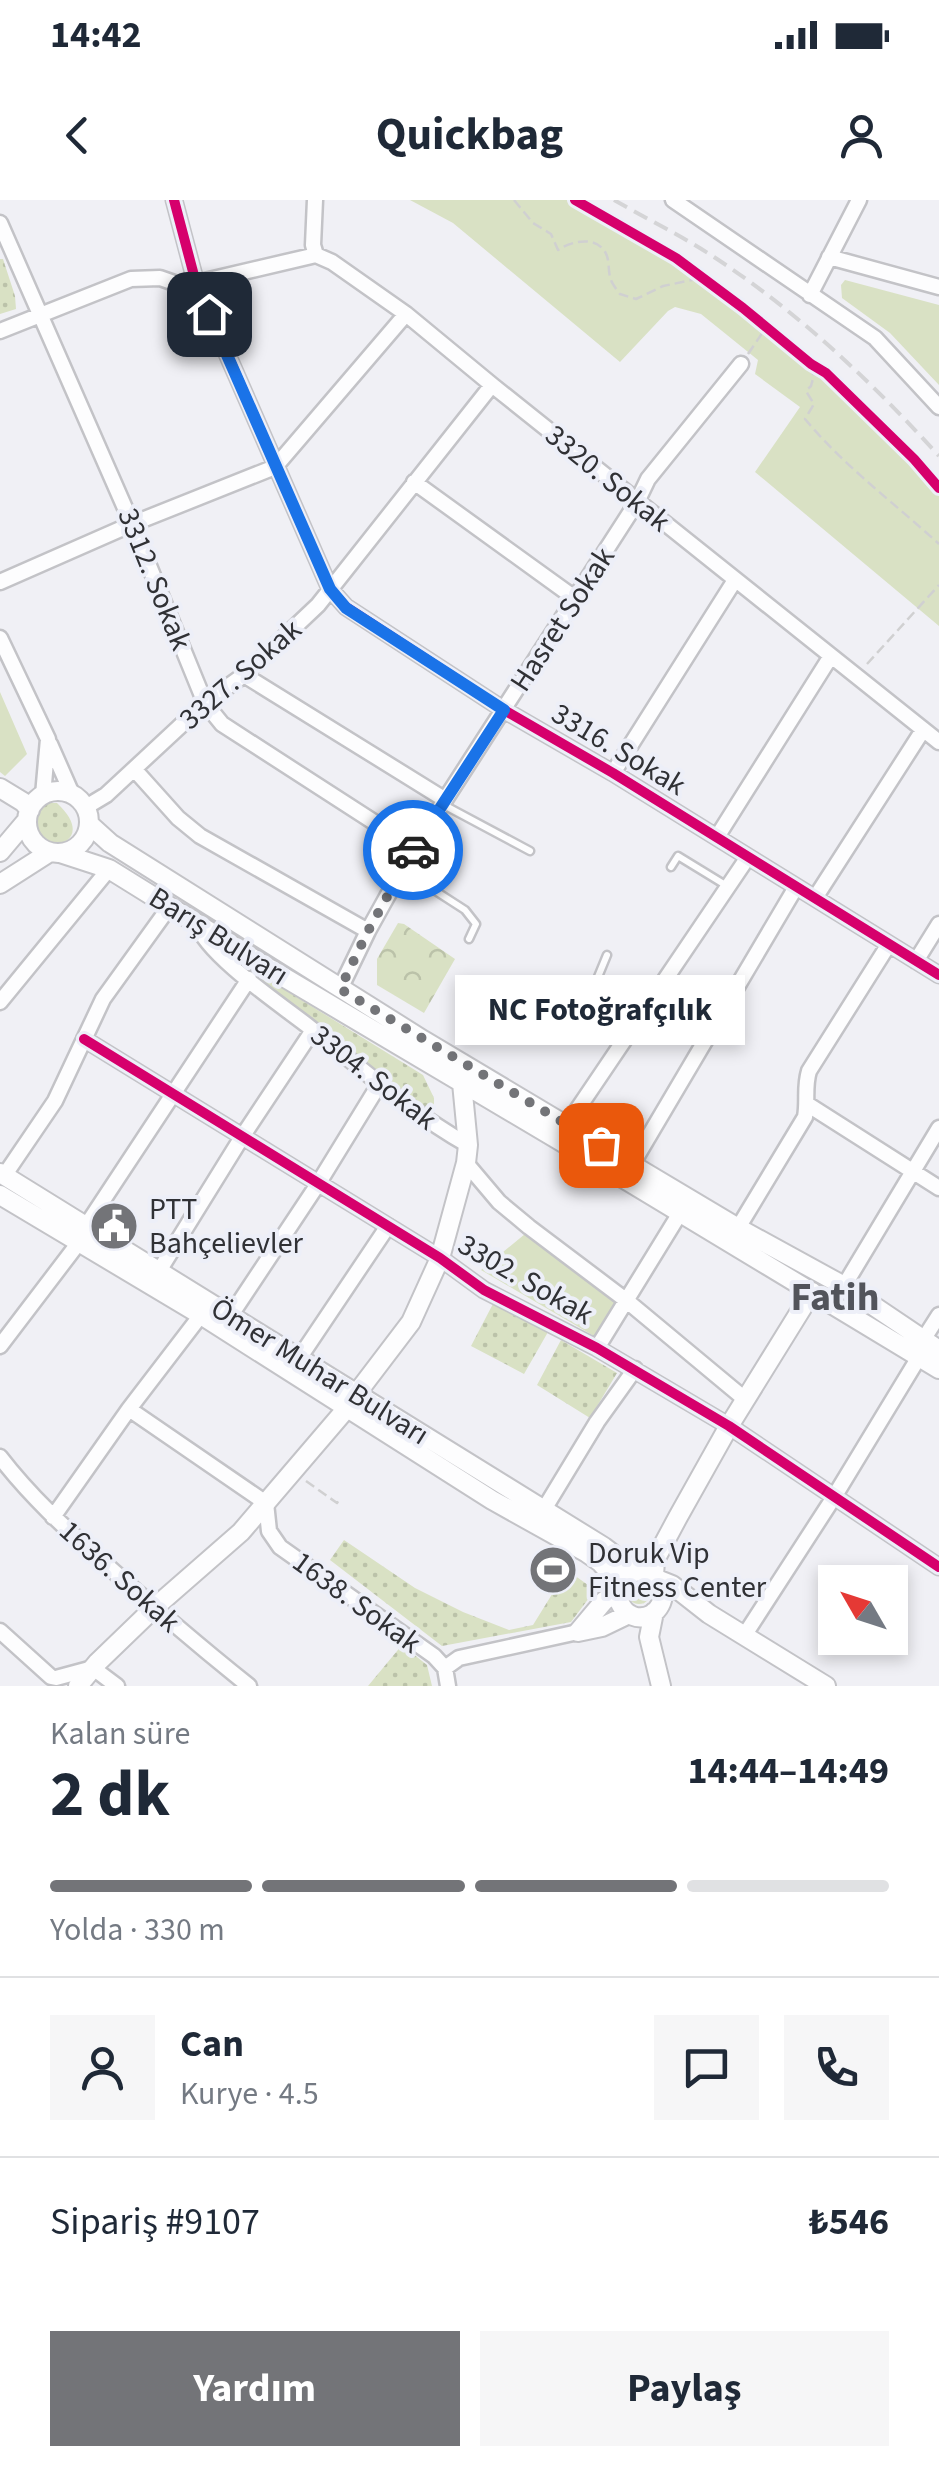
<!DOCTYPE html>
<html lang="tr">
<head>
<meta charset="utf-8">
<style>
  :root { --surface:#fff; --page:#f6f6f7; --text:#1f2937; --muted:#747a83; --line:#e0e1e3; --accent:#737478 }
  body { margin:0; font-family:"Source Sans 3",sans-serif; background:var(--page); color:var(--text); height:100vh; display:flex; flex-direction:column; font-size:38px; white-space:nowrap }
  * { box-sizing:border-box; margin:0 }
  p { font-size:32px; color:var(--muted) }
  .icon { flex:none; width:55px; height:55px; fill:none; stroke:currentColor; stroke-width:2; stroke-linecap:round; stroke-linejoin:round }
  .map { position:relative; height:1486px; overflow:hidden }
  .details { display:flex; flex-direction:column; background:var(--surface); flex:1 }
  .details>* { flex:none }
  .needle { width:65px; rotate:309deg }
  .buttons { position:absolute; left:818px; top:1365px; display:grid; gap:20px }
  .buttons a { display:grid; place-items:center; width:90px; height:90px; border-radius:0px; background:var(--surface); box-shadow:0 5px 15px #0003; font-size:50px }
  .pin { position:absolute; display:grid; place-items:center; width:85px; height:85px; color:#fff; margin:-42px; border-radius:20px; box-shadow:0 5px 15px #0006 }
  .courier { position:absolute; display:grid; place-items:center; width:100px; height:100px; margin:-50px; border:8px solid #1a73e8; border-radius:50%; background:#fff; color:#222; box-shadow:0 2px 12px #0007 }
  .bubble { position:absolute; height:70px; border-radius:0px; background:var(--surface); box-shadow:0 5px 15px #0003; font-size:32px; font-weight:700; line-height:70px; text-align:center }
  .overview em { font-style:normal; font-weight:700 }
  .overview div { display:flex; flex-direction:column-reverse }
  .overview { display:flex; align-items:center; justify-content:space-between; height:170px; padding:0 50px }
  h1 { font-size:65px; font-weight:700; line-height:75px }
  .bar { display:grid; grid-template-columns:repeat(4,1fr); gap:15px 10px; align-content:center; height:120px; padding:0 50px }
  .bar i { height:12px; border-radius:8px; background:var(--line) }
  .bar .current { background:var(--accent) }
  .bar p { grid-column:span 4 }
  .line { display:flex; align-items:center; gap:25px; padding:0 50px; border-top:2px solid var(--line) }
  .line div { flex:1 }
  .round { display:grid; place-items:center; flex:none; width:105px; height:105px; border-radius:0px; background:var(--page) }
  .primary-button { display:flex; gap:20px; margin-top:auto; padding:20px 50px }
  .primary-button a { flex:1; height:115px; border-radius:0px; background:var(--accent); color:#fff; font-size:40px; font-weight:700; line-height:115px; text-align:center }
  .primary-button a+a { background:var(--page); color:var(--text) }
  .status { display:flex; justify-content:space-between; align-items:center; height:70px; padding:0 50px; background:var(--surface); direction:ltr }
  .status svg { height:28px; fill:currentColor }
  header { display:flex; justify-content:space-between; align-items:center; height:130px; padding:0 50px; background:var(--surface); font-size:45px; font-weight:700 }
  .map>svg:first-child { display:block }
  .grass { fill:url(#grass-dots) }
  .forest { fill:url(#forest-crowns) }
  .park { fill:#d9e1c4 }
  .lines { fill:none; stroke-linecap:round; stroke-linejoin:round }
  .lane-casing { stroke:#c3c3c7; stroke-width:11 }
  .street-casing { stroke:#c3c3c7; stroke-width:19 }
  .secondary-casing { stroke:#c3c3c7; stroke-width:22 }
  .path { stroke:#d0d0d1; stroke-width:2.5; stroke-dasharray:10 5; stroke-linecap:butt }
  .lane { stroke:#fdfdfe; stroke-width:6 }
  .street { stroke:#fdfdfe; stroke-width:14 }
  .secondary { stroke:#fdfdfe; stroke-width:18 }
  .rail { stroke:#d4d4d6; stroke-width:4; stroke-dasharray:15 8; stroke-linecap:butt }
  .cycleway-casing { stroke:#edeff8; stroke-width:16 }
  .cycleway { stroke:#d6006c; stroke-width:10 }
  .done { stroke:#737478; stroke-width:10; stroke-dasharray:0 18 }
  .route { stroke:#1a73e8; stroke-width:12 }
  .labels { text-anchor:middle; stroke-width:8; stroke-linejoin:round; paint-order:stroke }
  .street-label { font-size:30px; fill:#303135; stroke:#edeff8 }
  .poi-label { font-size:30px; fill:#303135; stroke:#edeff8; text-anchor:start }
  .district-label { font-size:40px; font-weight:bold; fill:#52545b; stroke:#edeff8 }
</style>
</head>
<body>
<div class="status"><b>14:42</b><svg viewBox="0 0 49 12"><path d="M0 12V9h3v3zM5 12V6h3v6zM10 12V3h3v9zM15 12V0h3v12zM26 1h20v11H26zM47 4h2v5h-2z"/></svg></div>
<header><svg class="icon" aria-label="back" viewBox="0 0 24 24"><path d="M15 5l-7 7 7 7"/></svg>Quickbag<svg class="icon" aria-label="person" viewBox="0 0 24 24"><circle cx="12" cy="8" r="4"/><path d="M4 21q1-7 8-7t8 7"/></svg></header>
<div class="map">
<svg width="939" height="1486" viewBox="0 0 939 1486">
  <defs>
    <pattern id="grass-dots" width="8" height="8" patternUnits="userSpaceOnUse" patternTransform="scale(2.5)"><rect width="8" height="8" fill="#d9e1c4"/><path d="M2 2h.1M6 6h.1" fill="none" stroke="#bbc2a9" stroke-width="1.8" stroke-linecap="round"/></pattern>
    <pattern id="forest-crowns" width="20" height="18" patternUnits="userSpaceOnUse" patternTransform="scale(2.5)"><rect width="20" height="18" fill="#d9e1c4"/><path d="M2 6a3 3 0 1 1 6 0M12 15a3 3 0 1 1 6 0" fill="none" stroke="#bbc2a9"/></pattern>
  </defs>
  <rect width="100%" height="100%" fill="#f0f0f5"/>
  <path class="grass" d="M0,59H3L15,96L16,109L0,114Z
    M49,603H57C106,649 24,659 34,620C36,610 41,607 49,603Z
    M235,759L423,875L434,898V907L429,913L421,908L233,761Z
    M495,1100L548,1132L524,1174L471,1146Z
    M561,1140L617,1173L590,1218L537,1185Z
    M344,1340L415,1388L463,1412L509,1430L533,1425L567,1370L595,1390L571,1422L442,1446L330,1360Z
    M627 1392a12 12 0 1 1 24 0a12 12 0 1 1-24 0Z
    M402,1445L427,1465L432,1486H368Z"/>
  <path class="forest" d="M398,723L404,724L455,759L424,813L377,785V759Z"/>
  <path class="park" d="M410,0H582L683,58L798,144L918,256L939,282V426L755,272L800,207L755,174L758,160L701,114L675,107L668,111L620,162L453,23Z
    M845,80L939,105V185L890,133L842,98L841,85Z
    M0,492L27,554L5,576L0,572Z
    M525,1034L618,1100L594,1136L481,1070Z"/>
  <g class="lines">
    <g class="lane-casing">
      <path id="lane" d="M442,604L530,651
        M671,667L678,656L727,686
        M403,670L465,710L476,724L469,739
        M607,755L586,806L591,814L625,840"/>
    </g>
    <g class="street-casing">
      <path id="street" d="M174,0L196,83L330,389L346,407L504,510L613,573L939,775
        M315,0L313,45L316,55L332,62L406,114L492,185L939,542
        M673,0L875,138L939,207
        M0,23L132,324L205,503L222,524L414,648
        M829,57L939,87
        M810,95L859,0
        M0,131L131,79L160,78L180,85L196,83L316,55
        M414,282L576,399
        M0,382L132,324L275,267L406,114
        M0,438L48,539L43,595
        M244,475L444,599
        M50,544L72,594
        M134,569L178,618L200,636L368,731
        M613,573L735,380
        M86,607L106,595L205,503L244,475L318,405L492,185
        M717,637L831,456
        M815,698L923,530
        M197,724C206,754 281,805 308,826C361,868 410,912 468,945
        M916,761L939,724
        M340,789L368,731L414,648L637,302L648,279L741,164
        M0,802L109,669
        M84,839L440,1058L484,1090L597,1148L729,1226L939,1367
        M807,904L939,988
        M569,927L575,913L748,657
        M466,963L499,1002L529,1027L627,1101L746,1200
        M633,963L796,687
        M4,976L55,901L103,799L170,706
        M86,1026L249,779
        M738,1028L805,917C808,901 804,887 809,871L889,744
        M159,1071L242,937L313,830
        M844,1086L939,928
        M231,1115L318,984L380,883
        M923,1140L939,1115
        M0,1146L80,1041
        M597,1148L680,1013
        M300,1157L388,1026
        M129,1209L266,1303L269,1331L280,1347L434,1456L445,1468L448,1486
        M0,1257C30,1296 65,1328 102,1361C150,1404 199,1446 249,1486
        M543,1311L597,1222L635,1169
        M53,1317L129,1209L201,1115
        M0,1431L51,1477L56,1478L93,1468L117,1486
        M744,1436L834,1297L919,1157
        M445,1468L459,1458L578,1432"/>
    </g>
    <g class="secondary-casing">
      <path id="secondary" d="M0,588L23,602L30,610
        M27 622a31 31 0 1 1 62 0a31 31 0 1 1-62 0Z
        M89,624L110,643L423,840L738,1028L844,1086L939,1150
        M0,652L27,620
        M60,653L109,669L265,766L631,983L939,1169
        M0,684L50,652
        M0,973L604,1347C614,1354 625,1366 636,1371C641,1373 647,1372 652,1374C667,1383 666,1405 652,1414C624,1430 600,1384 637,1371
        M0,995L201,1115L492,1300L587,1353L600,1362L620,1384
        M654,1376L655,1360L678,1317L729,1226L812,1092
        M657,1379L672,1385L709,1414L826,1486
        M654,1412L649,1437L661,1486
        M578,1432L604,1401L618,1391
        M578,1432L602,1427L629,1414
        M78,1486L97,1463L154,1408L241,1332L347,1208L357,1193L411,1122L440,1058L466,963L468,945L462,883"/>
    </g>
    <path class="path" d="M514,0L533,23L551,34L558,50C570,42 592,36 603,49C611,58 607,70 611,80C612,83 618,92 620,94L636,99L663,86L697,79L792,150L814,175L811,186L806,191L814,204L805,219C845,267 893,302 939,344
      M570,0L686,67L696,77
      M748,154L765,129
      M812,168L826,176L882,230L939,292
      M867,464L939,385
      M306,1281L337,1303L339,1300"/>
    <use href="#lane" class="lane"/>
    <use href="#street" class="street"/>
    <use href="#secondary" class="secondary"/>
    <path class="rail" d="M614,0C647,19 682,36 714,57C798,112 872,182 939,256"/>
    <g class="cycleway-casing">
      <path id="cycleway" d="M174,0L196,83L330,389L346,407L504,510L613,573L939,775
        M575,0L676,58L743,108L811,164L826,173L914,259L939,288
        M84,839L440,1058L484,1090L597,1148L729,1226L939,1367"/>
    </g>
    <use href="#cycleway" class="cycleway"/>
  </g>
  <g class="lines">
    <path class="done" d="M413,650L368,731L340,789L601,945"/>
    <path class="route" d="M209,114L330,389L346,408L504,510L413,650"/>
  </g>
  <defs>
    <g id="civic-disc" transform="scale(2.5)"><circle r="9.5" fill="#737478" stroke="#edeff8"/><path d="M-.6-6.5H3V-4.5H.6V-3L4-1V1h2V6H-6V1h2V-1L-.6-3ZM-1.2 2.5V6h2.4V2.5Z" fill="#fff"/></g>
    <g id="stadium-disc" transform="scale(2.5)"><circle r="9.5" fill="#737478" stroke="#edeff8"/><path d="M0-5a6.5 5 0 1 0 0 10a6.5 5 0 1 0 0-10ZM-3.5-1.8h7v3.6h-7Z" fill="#fff"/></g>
  </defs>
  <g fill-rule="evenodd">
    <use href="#civic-disc" x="114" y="1026"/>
    <use href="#stadium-disc" x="553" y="1370"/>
  </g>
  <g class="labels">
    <g class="street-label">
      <text transform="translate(608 278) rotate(39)" y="10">3320. Sokak</text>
      <text transform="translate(155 379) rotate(68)" y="10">3312. Sokak</text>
      <text transform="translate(562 419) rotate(-57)" y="10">Hasret Sokak</text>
      <text transform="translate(240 474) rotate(-41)" y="10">3327. Sokak</text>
      <text transform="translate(619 549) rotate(31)" y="10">3316. Sokak</text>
      <text transform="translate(219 736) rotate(32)" y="10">Barış Bulvarı</text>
      <text transform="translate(374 877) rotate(38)" y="10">3304. Sokak</text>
      <text transform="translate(526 1079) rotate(30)" y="10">3302. Sokak</text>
      <text transform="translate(320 1171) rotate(32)" y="10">Ömer Muhar Bulvarı</text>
      <text transform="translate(120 1376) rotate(42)" y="10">1636. Sokak</text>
      <text transform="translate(357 1402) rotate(36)" y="10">1638. Sokak</text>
    </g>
    <g class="poi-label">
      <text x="149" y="1019">PTT<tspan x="149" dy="34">Bahçelievler</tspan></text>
      <text x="588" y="1363">Doruk Vip<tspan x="588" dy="34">Fitness Center</tspan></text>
    </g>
    <g class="district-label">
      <text x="835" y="1110">Fatih</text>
    </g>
  </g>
</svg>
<div class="buttons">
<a><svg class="needle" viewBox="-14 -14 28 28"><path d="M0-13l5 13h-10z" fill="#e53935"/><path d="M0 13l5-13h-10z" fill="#747a83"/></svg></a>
</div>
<div class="pin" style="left:601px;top:945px;background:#ea580c"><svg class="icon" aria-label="bag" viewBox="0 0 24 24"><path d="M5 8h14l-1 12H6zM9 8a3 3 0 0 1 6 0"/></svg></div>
<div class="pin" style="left:209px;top:114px;background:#1f2937"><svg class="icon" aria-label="home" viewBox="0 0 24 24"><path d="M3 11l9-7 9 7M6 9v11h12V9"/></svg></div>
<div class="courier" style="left:413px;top:650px"><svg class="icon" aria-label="car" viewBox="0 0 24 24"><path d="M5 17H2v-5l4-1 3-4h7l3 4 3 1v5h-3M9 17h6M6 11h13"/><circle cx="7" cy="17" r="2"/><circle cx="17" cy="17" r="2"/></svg></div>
<div class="bubble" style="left:455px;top:775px;width:290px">NC Fotoğrafçılık</div>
</div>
<section class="details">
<div class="overview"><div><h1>2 dk</h1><p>Kalan süre</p></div><em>14:44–14:49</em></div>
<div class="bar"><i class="current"></i><i class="current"></i><i class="current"></i><i></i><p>Yolda · 330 m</p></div>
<div class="line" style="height:180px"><a class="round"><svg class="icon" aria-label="person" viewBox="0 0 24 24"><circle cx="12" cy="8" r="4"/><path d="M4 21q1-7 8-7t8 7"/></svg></a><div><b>Can</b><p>Kurye · 4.5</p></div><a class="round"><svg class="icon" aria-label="chat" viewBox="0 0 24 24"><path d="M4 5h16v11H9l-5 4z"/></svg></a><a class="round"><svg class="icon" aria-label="phone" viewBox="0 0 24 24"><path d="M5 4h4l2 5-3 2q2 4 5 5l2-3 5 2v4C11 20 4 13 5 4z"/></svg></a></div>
<div class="line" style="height:130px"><div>Sipariş #9107</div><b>₺546</b></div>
<div class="primary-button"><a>Yardım</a><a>Paylaş</a></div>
</section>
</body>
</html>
